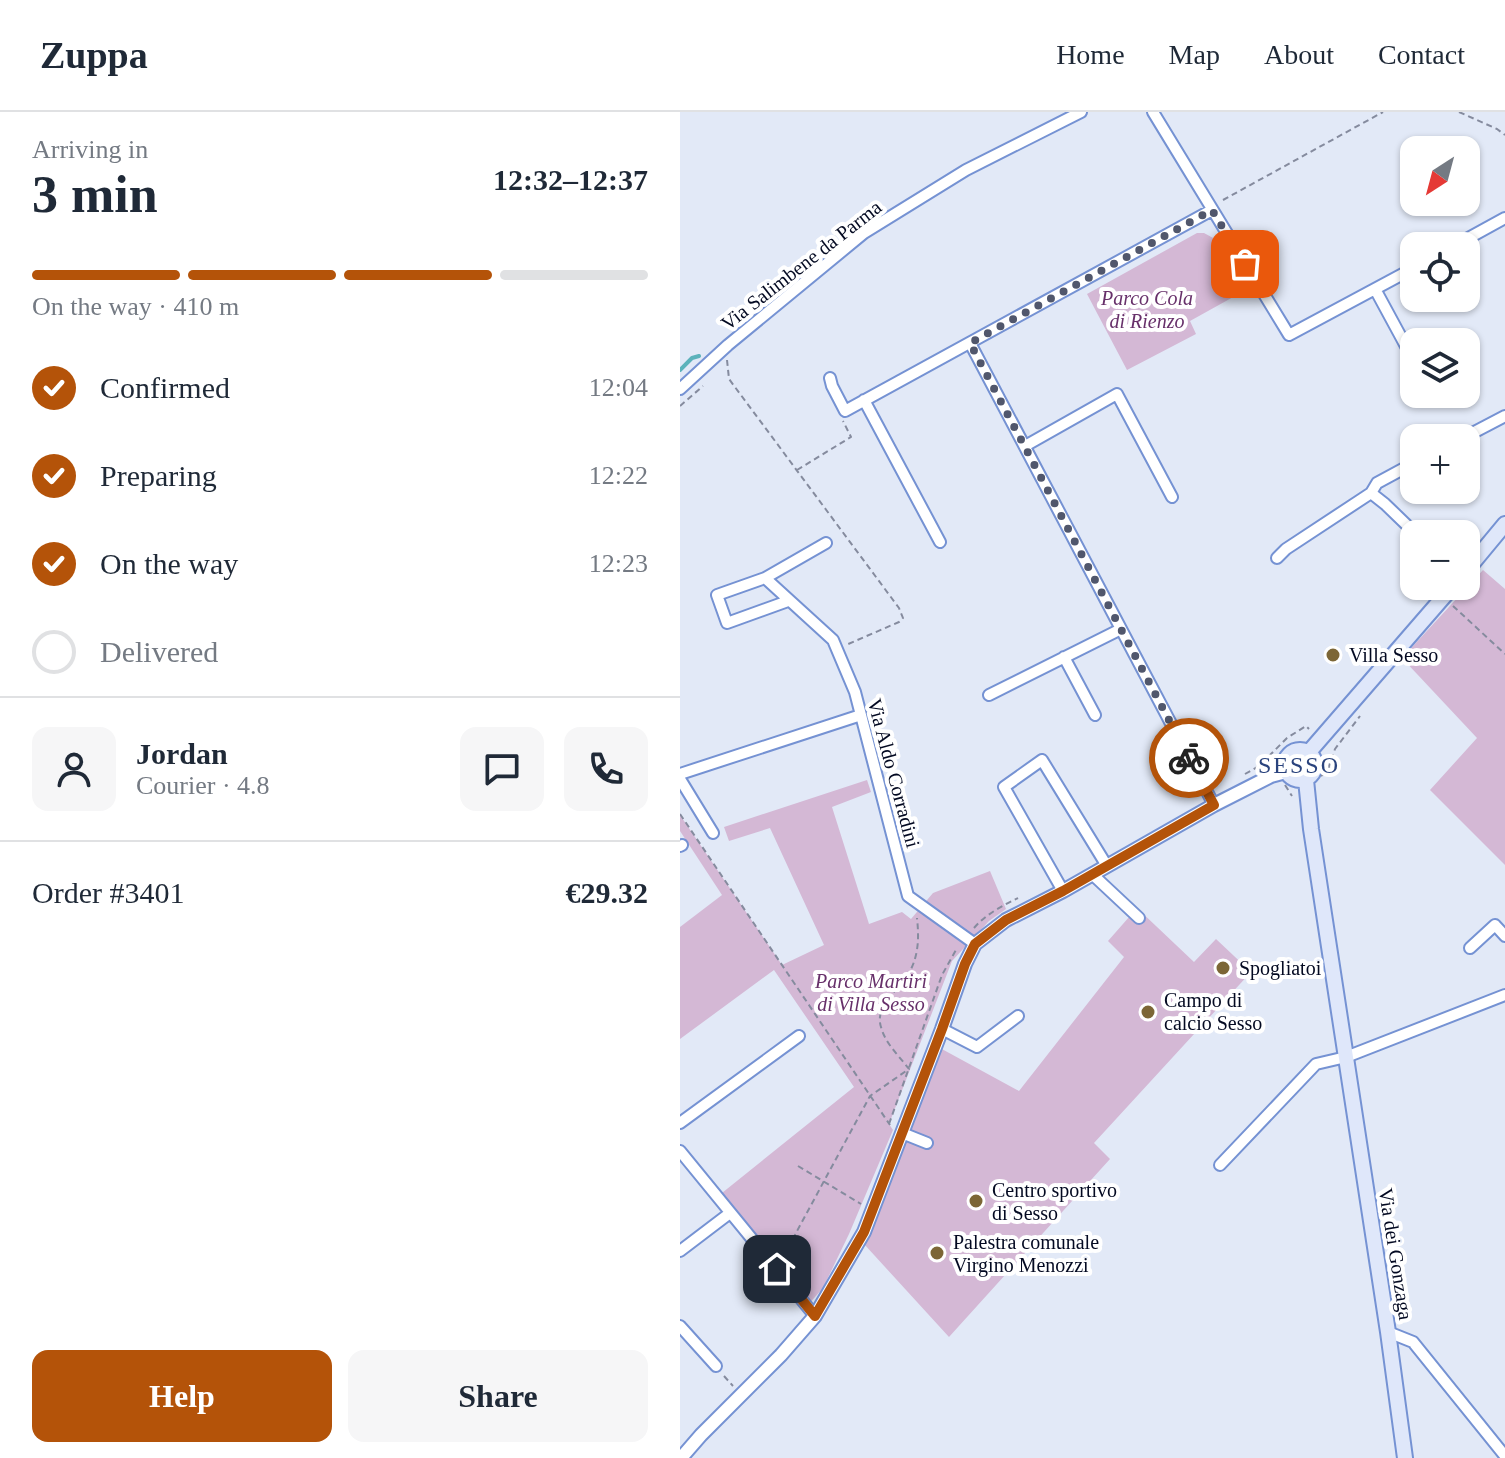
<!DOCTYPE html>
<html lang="en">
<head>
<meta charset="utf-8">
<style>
  :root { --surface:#fff; --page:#f6f6f7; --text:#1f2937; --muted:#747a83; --line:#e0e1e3; --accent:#b45309 }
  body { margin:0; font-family:"Times New Roman",serif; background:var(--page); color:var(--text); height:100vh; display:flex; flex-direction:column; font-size:30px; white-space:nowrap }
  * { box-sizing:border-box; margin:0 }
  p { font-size:26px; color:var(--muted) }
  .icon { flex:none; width:44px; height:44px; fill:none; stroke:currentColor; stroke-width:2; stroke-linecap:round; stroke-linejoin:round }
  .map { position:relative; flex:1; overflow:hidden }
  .details { display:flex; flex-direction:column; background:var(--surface); width:680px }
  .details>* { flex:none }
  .needle { width:52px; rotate:216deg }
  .buttons { position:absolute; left:720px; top:24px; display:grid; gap:16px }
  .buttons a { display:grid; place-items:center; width:80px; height:80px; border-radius:16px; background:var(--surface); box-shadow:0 2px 6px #0004; font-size:40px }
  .pin { position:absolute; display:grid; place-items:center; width:68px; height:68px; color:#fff; margin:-34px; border-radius:16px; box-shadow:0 4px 12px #0006 }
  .courier { position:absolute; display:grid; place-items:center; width:80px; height:80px; margin:-40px; border:6px solid #b45309; border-radius:50%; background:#fff; color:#222; box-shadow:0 2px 10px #0007 }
  .head em { font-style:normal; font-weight:600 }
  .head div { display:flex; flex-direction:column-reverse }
  .head { display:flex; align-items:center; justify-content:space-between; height:136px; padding:0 32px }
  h1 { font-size:52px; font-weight:600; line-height:60px }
  .bar { display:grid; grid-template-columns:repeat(4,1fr); gap:12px 8px; align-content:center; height:96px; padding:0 32px }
  .bar i { height:10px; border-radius:6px; background:var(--line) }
  .bar .on { background:var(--accent) }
  .bar p { grid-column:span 4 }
  .line { display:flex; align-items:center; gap:20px; padding:0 32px; border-top:2px solid var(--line) }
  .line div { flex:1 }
  .round { display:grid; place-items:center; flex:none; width:84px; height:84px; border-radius:16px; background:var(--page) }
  ol { padding:0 32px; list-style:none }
  li { display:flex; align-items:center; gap:24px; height:88px }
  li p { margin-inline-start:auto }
  li .icon { padding:8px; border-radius:50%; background:var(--accent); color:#fff; stroke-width:4 }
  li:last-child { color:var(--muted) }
  li i { width:44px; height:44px; border:4px solid var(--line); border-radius:50% }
  .action { display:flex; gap:16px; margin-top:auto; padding:16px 32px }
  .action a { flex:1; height:92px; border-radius:16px; background:var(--accent); color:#fff; font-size:32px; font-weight:600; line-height:92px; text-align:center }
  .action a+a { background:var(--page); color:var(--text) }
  header { display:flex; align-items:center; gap:48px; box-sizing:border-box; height:112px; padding:0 40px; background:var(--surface); border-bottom:2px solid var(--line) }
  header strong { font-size:38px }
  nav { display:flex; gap:44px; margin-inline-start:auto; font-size:28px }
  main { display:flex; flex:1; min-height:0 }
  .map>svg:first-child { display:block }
  .green { fill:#d4b8d5 }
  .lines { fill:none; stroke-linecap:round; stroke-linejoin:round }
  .stream { stroke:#5cb2bb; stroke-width:4 }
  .minor-casing { stroke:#7592d3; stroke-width:14 }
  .tertiary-casing { stroke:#7592d3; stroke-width:16 }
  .secondary-casing { stroke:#7592d3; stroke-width:18 }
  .path { stroke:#858b9e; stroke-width:2; stroke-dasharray:6 4; stroke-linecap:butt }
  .minor { stroke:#fff; stroke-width:10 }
  .tertiary { stroke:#fff; stroke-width:12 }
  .secondary { stroke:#dfe7fa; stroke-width:14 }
  .done { stroke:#51576c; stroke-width:8; stroke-dasharray:0 14.4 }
  .route { stroke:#b45309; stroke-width:10 }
  .poi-dot { fill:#7c6636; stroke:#fff; stroke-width:3 }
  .labels { text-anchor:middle; stroke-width:8; stroke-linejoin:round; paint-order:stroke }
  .street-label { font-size:20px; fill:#030921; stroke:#fff }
  .park-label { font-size:20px; font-style:italic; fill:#67306a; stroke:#fff }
  .poi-label { font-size:20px; fill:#030921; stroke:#fff; text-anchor:start }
  .quarter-label { font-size:24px; letter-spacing:2px; fill:#2a437d; stroke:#fff }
</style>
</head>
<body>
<header>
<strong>Zuppa</strong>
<nav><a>Home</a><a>Map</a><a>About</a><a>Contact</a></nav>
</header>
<main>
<section class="details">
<div class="head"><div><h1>3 min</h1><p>Arriving in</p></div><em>12:32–12:37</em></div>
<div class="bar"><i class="on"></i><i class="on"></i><i class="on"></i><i></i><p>On the way · 410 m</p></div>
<ol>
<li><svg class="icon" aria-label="check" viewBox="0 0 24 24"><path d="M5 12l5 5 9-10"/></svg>Confirmed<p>12:04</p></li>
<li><svg class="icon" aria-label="check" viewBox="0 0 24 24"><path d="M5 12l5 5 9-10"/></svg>Preparing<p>12:22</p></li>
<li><svg class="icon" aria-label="check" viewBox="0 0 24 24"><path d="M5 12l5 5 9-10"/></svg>On the way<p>12:23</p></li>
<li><i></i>Delivered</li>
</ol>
<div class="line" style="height:144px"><a class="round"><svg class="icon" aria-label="person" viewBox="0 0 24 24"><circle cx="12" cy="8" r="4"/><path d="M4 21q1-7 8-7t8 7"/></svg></a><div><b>Jordan</b><p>Courier · 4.8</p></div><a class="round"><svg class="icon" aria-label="chat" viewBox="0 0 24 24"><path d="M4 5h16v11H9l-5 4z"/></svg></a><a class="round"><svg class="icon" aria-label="phone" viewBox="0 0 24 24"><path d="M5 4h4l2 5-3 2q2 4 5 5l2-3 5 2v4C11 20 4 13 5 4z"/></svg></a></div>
<div class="line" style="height:104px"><div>Order #3401</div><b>€29.32</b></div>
<div class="action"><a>Help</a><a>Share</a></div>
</section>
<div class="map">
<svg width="825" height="1346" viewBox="0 0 825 1346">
  <rect width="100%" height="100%" fill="#e2e9f7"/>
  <path class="green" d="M517,121H524L535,127L564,179L510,209L516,222L447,258L407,182Z
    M803,458L825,477V753L750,678L797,626L722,546Z
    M187,668L191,680L152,695L189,812L222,800L231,807L253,781L310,759L326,797L309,809L272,849L209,1012L213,1018L169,1122L143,1176L127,1194L37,1085L174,975L94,858L0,927V815L42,783L0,719V703L102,853L144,833L90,716L49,729L44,715Z
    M457,796L514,850L536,827L571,860L414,1031L430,1047L269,1225L184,1132L260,936L339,979L444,845L428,829Z"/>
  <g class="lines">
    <path class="stream" d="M0,258L12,246L19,244"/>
    <g class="minor-casing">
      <path id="minor" d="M473,0L609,223L734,156
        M774,134L825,106
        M695,177L734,249
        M290,231L534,693
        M150,266L152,274L165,299L532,98
        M0,277L48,233L184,121L286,58L401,0
        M752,282L754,285
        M184,288L260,430
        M783,326L825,304
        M345,334L437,282L492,385
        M691,381L697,371L734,351
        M597,446L606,437L691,381L705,392L736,422
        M85,466L146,431
        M108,489L47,511L37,483L85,466L153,528L175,580L228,784L295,832
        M384,545L415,603
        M309,583L441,517
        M0,662L181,603
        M0,667L33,721
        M0,734L2,733
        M412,762L459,806
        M383,779L324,675L362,648L427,754
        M790,836L815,813L825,824
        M262,917L297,935L338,904
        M0,1011L119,924
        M222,1021L247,1031
        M0,1039L135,1204
        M540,1053L636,952L666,945L825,883
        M0,1139L50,1101
        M0,1214L36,1254
        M708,1220L733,1230L825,1344"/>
    </g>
    <g class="tertiary-casing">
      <path id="tertiary" d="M1,1346L21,1323L101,1243L135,1204L184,1120L262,917L285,852L295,832L326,808L383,779L534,693L591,664L606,660"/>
    </g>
    <g class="secondary-casing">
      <path id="secondary" d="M786,459L825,412
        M605 653a15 15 0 1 1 30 0a15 15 0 1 1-30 0Z
        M629,640L773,474
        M626,668L631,717L708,1220L725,1346"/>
    </g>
    <path class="path" d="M779,0L817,17L825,23
      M543,88L703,0
      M47,248L49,267L219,496L223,506L219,510L166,533
      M0,294L23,274
      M117,358L171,325L163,309
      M773,494L825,542
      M565,662L579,654L607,626L626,614L629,617
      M641,664L647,660L655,637L680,604
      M605,673L612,684
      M0,702L210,1013
      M294,816C306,802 322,794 338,786
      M209,1012L262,863L277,836
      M118,1054L181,1092
      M103,1145L190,984L229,957C219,944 205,931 201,915C194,893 220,877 229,861C239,843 239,825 237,806
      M44,1264L53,1274"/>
    <use href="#minor" class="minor"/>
    <use href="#tertiary" class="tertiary"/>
    <use href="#secondary" class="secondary"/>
  </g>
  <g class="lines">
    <path class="done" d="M509,646L290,231L532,98L565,152"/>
    <path class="route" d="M97,1157L135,1204L184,1120L262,917L285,852L295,832L326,808L383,779L534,693L509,646"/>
  </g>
  <g class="poi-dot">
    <circle cx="653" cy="543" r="8"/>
    <circle cx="543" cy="856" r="8"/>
    <circle cx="468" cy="900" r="8"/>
    <circle cx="296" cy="1089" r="8"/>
    <circle cx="257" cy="1141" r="8"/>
  </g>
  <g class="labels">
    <g class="street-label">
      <text transform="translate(121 153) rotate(-38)" y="7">Via Salimbene da Parma</text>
      <text transform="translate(214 661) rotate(75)" y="7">Via Aldo Corradini</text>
      <text transform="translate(716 1142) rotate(81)" y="7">Via dei Gonzaga</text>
    </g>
    <g class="park-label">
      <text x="467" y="193">Parco Cola<tspan x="467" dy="23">di Rienzo</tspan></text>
      <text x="191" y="876">Parco Martiri<tspan x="191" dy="23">di Villa Sesso</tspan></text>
    </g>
    <g class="poi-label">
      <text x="669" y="550">Villa Sesso</text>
      <text x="559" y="863">Spogliatoi</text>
      <text x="484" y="895">Campo di<tspan x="484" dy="23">calcio Sesso</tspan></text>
      <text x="312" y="1085">Centro sportivo<tspan x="312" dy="23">di Sesso</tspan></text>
      <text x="273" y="1137">Palestra comunale<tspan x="273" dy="23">Virgino Menozzi</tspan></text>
    </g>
    <g class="quarter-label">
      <text x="619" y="661">SESSO</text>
    </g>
  </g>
</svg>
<div class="buttons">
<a><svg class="needle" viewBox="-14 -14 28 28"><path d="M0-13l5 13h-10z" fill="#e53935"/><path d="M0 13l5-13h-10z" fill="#747a83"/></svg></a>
<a><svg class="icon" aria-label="locate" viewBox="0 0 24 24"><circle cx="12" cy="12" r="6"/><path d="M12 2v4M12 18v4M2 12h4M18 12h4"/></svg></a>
<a><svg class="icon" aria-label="layers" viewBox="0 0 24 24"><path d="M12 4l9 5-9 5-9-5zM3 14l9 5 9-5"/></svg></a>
<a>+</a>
<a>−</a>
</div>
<div class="pin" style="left:565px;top:152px;background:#ea580c"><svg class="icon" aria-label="bag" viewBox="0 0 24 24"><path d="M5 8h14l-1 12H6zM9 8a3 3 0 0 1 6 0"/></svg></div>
<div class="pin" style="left:97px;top:1157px;background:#1f2937"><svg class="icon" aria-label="home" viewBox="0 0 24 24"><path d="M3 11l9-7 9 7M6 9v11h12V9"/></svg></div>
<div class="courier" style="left:509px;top:646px"><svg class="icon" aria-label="bike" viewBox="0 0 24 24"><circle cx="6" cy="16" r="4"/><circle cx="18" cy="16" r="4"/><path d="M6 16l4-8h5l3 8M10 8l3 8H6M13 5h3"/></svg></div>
</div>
</main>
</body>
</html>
